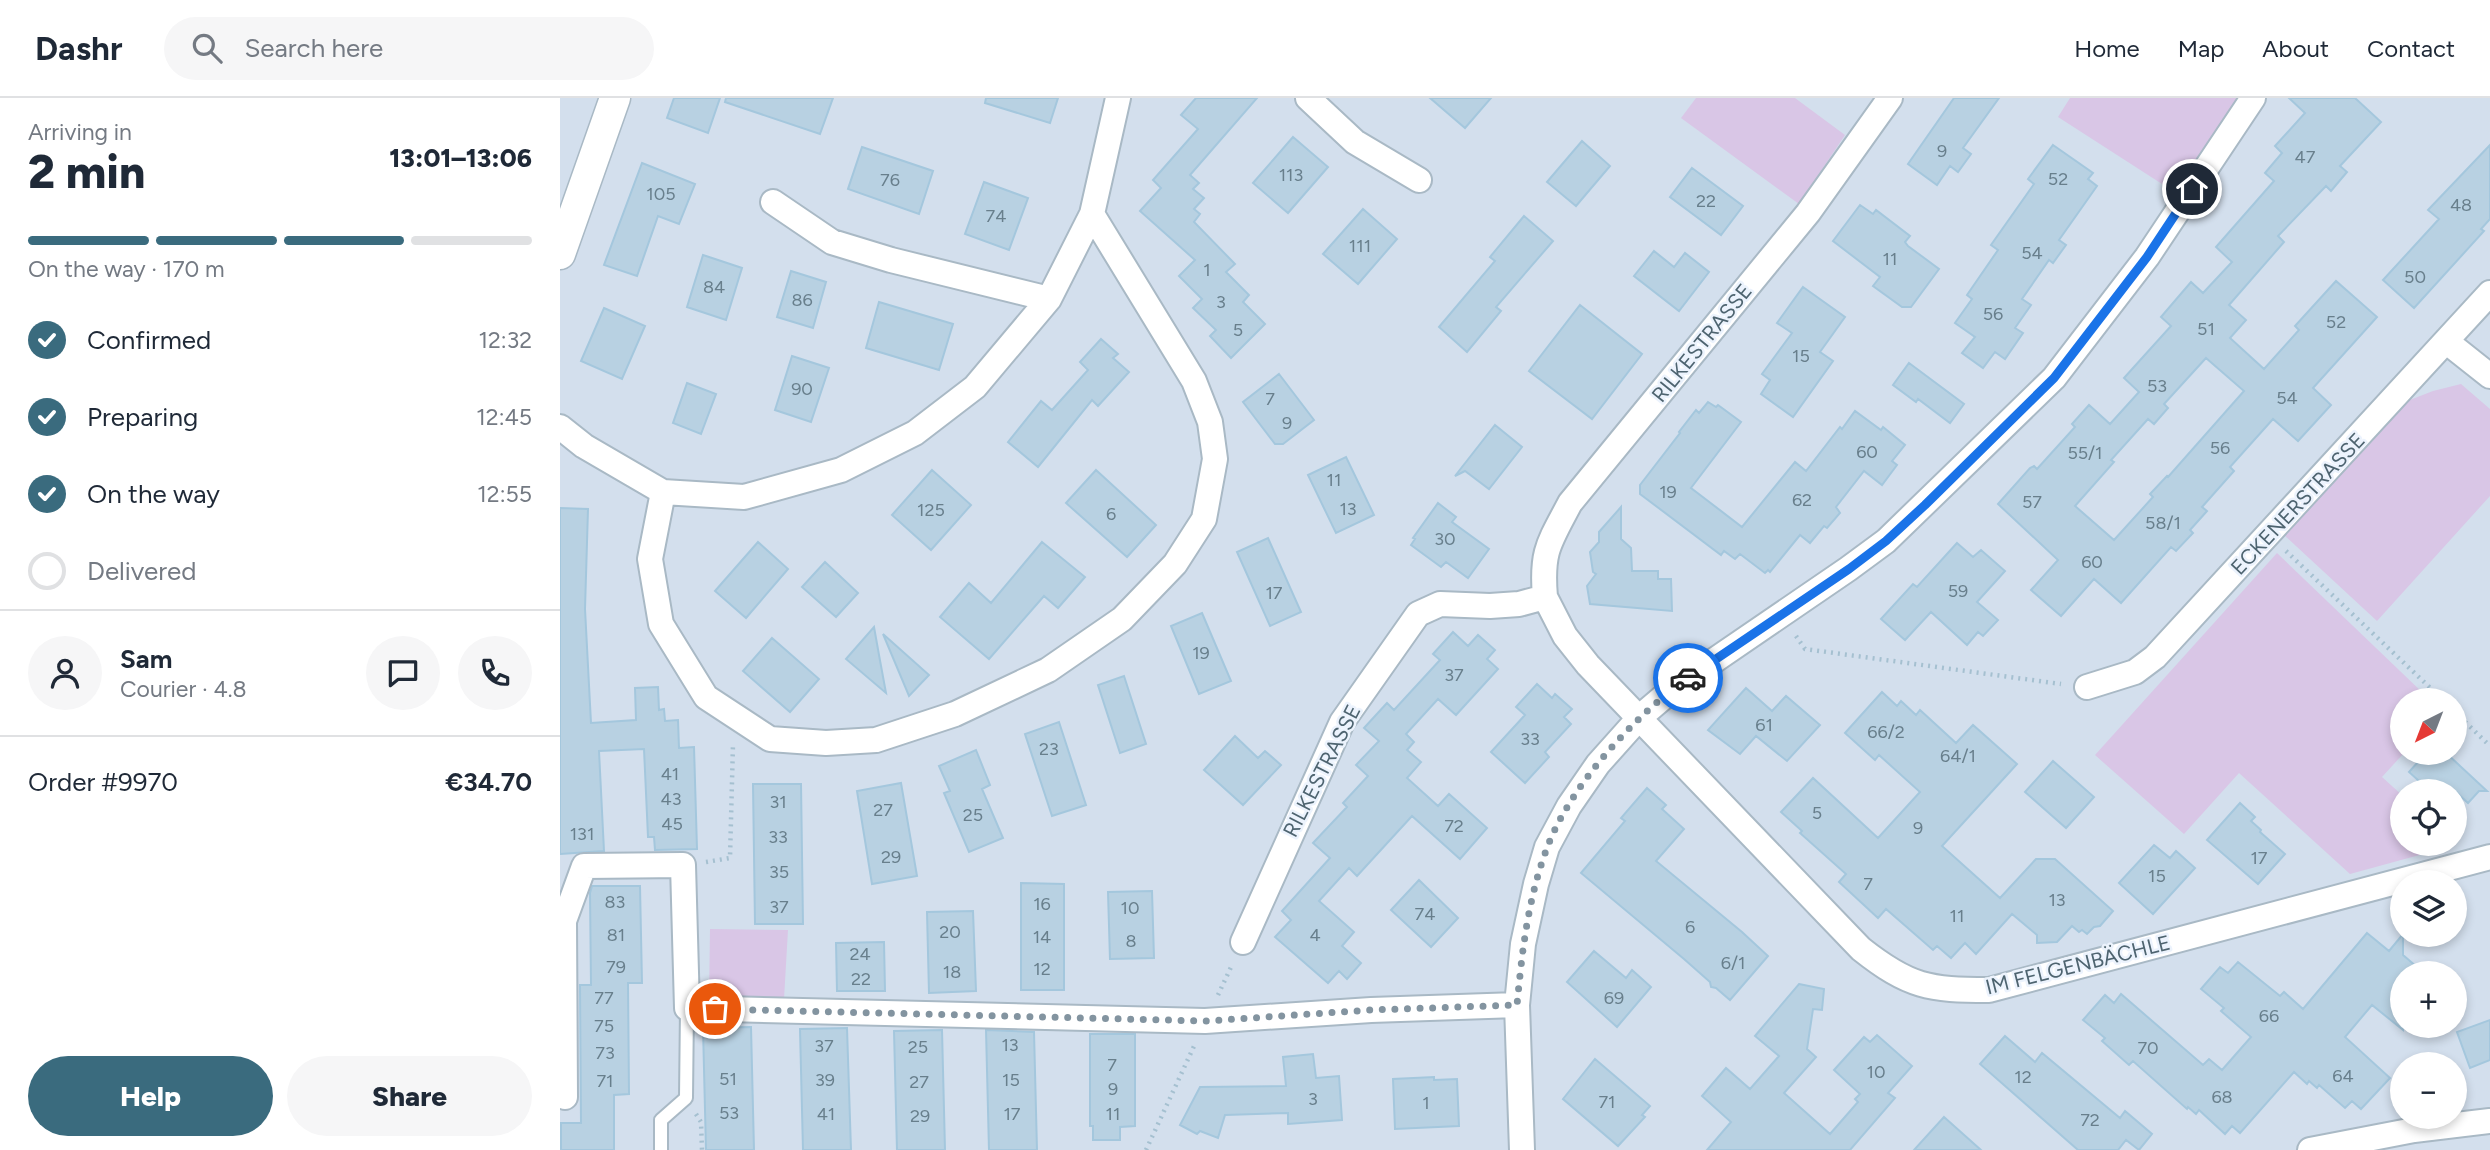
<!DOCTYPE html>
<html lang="en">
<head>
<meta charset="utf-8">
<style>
  :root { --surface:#fff; --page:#f6f6f7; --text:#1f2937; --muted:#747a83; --line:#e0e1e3; --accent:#3a6b7e }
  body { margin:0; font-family:Figtree,sans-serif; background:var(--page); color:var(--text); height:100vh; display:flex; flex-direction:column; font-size:26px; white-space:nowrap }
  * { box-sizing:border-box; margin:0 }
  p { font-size:23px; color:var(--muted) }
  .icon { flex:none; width:38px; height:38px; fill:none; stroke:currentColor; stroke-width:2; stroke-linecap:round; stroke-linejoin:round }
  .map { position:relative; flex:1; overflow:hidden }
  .sheet { display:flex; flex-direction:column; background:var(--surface); width:560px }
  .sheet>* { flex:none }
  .needle { width:46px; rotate:222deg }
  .fabs { position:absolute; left:1830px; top:590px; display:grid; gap:14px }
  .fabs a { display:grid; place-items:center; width:77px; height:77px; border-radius:50%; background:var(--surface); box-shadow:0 4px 10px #0003; font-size:35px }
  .pin { position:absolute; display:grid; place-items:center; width:60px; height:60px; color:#fff; margin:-30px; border:4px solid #fff; border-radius:50%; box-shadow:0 2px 7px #0007 }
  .courier { position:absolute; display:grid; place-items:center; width:70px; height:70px; margin:-35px; border:5px solid #1a73e8; border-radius:50%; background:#fff; color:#222; box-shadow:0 2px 9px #0007 }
  .head em { font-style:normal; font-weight:800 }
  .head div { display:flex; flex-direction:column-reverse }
  .head { display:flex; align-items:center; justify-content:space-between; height:119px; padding:0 28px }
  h1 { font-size:46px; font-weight:800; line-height:52px }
  .bar { display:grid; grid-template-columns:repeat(4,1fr); gap:10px 7px; align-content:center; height:84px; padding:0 28px }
  .bar i { height:9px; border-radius:5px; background:var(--line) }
  .bar .active { background:var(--accent) }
  .bar p { grid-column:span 4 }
  .line { display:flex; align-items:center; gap:18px; padding:0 28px; border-top:2px solid var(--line) }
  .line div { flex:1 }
  .round { display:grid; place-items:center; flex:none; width:74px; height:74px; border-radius:37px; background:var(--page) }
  ol { padding:0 28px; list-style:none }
  li { display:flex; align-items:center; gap:21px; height:77px }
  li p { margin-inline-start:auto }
  li .icon { padding:7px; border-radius:50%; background:var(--accent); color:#fff; stroke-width:4 }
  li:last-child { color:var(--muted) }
  li i { width:38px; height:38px; border:4px solid var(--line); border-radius:50% }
  .action { display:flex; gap:14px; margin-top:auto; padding:14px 28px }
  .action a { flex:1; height:80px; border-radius:42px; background:var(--accent); color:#fff; font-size:28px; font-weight:800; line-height:80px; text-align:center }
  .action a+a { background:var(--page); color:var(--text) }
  header { display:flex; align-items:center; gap:42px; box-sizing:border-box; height:98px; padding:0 35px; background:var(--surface); border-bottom:2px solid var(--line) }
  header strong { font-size:33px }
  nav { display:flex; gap:38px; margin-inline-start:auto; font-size:24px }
  .search { width:490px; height:63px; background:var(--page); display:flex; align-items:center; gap:18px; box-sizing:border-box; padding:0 24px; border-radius:38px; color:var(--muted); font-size:26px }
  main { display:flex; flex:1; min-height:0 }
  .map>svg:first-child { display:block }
  .residential { fill:#d3dfed; fill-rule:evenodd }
  .green { fill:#d9c6e6 }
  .building { fill:#b8d1e2; stroke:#a4c7dd; stroke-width:2; fill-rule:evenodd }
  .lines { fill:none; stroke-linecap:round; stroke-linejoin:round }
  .service-casing { stroke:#a9b9c5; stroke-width:16 }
  .minor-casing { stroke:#a9b9c5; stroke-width:28 }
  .tertiary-casing { stroke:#a9b9c5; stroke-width:33 }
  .path { stroke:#a5c0d0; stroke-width:4.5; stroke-dasharray:2 5; stroke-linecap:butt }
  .service { stroke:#fff; stroke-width:12 }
  .minor { stroke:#fff; stroke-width:24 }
  .tertiary { stroke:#fff; stroke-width:30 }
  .done { stroke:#8394a0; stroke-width:7; stroke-dasharray:0 12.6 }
  .route { stroke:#1a73e8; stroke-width:9 }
  .labels { text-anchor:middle; stroke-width:5; stroke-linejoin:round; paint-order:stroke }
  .number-label { font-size:18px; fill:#687f8c }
  .street-label { font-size:21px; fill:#4e6470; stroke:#ecf3fd }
</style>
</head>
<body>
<header>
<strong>Dashr</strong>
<div class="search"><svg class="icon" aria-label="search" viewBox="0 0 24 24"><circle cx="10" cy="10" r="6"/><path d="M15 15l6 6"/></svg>Search here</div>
<nav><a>Home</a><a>Map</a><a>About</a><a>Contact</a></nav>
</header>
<main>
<section class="sheet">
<div class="head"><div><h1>2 min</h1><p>Arriving in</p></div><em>13:01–13:06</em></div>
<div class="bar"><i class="active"></i><i class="active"></i><i class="active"></i><i></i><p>On the way · 170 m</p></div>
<ol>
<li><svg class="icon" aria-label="check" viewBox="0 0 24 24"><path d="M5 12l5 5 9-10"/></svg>Confirmed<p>12:32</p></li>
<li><svg class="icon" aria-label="check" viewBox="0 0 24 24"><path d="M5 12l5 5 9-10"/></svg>Preparing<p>12:45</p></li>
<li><svg class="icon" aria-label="check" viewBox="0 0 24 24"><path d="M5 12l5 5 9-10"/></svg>On the way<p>12:55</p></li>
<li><i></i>Delivered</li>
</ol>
<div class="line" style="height:126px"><a class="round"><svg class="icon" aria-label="person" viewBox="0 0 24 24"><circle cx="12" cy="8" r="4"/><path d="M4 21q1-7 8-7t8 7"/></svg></a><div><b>Sam</b><p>Courier · 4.8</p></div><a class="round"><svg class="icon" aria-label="chat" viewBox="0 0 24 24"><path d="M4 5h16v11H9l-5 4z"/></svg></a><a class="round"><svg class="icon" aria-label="phone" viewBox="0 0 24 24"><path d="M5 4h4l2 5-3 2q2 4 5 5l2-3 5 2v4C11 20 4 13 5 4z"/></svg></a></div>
<div class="line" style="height:91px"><div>Order #9970</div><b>€34.70</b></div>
<div class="action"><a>Help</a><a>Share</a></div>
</section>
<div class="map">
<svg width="1930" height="1052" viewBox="0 0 1930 1052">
  <rect width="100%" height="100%" fill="#e6eefa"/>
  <path class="residential" d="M0,0H1930V1052H0ZM1843,602H1895V654H1843ZM1843,693H1895V746H1843ZM1843,784H1895V836H1843ZM1843,875H1895V928H1843ZM1843,966H1895V1018H1843Z"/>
  <path class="green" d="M1136,0H1235L1285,37L1239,106L1121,20Z
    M1510,0H1678L1616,95L1498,19Z
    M1901,286L1930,311V398L1817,523L1724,437L1842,305L1873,293Z
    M1717,455L1864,596L1859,602H1843V619L1837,626L1843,632L1844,655L1822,679L1843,698V746L1896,747L1790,776L1679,675L1624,736L1535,657Z
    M150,831L228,832L224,901H149Z"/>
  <path class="building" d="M114,0H160L148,35L107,20Z
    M166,0H273L260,36L165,4Z
    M426,0H498L490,25L425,5Z
    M636,0H697L630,77L639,85L633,91L644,100L634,111L640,116L634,124L675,166L666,174L689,197L683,204L705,226L671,260L650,238L656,232L633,210L642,201L619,178L635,162L580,113L601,90L593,82L638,31L621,17Z
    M870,0H931L905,30Z
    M1394,0H1439L1403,50L1411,56L1398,74L1390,68L1377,87L1348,66Z
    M1729,0H1795L1821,24L1780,68L1787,74L1771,93L1766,88L1718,138L1724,144L1669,207L1686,222L1670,240L1704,271L1739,232L1735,228L1776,183L1817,219L1753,290L1771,307L1738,343L1713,321L1670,369L1674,373L1642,409L1647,413L1630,432L1633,435L1616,453L1611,449L1561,505L1534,481L1501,518L1471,492L1498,462L1438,406L1470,370L1474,368L1477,371L1515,329L1512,326L1529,307L1550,326L1579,294L1564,280L1611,228L1601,219L1631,184L1643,195L1672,164L1656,149L1714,83L1705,75L1722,55L1715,48L1745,15ZM1646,260L1684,293L1608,379L1607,378L1590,396L1593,399L1554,442L1515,408L1554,364L1551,362L1588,321L1594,326L1608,310L1604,306Z
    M733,39L768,69L728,115L693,85Z
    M1022,43L1050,68L1016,108L987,84Z
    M1493,47L1533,75L1528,81L1537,88L1499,142L1506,147L1493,165L1489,162L1462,201L1471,207L1455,230L1463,235L1445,261L1435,254L1423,270L1402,255L1415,239L1395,225L1412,201L1407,197L1438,152L1431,147L1474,86L1468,81Z
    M1930,47V121L1921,131L1924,133L1854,210L1823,182L1879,121L1868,112Z
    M302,49L373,73L359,116L288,91Z
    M82,65L135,86L119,126L98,118L77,178L44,167Z
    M1132,70L1183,108L1161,137L1110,99Z
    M424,84L468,100L449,152L405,136Z
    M1300,107L1313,116L1316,112L1350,138L1345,144L1348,148L1379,171L1351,209H1342L1313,188L1320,179L1273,143Z
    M803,111L837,141L798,186L763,156Z
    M964,118L993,143L936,209L941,213L907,254L879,229L935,163L930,159Z
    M1094,153L1114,169L1125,155L1149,174L1119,213L1074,178Z
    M143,157L182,170L166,222L127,209Z
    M231,173L266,184L253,230L217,219Z
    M1243,189L1285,219L1260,254L1273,263L1233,319L1201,296L1210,282L1202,276L1232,235L1217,225Z
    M319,204L393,226L379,272L306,250Z
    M1020,207L1082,256L1032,321L969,273Z
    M44,210L85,228L62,281L21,263Z
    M541,241L558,256L553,260L569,274L538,308L532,302L478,369L448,344L481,303L492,312L528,272L520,264Z
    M232,258L269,270L251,324L215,312Z
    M1349,265L1404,306L1390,325L1358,301L1356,304L1333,287Z
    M719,276L754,322L723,346H715L683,304Z
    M127,285L156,296L141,336L113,325Z
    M1148,304L1156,309L1158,307L1181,324L1131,390L1182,429L1235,364L1246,373L1280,329L1282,331L1295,313L1321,332L1323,329L1345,347L1332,363L1337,367L1322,387L1304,373L1276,409L1280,415L1267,430L1264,428L1250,445L1240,437L1210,474L1208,472L1205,475L1180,456L1175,461L1164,453L1161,457L1080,396V387L1120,335L1119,334L1136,312L1139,315Z
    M935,327L962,349L929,391L905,373L895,378Z
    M786,359L814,417L776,435L748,377Z
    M372,372L411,407L371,452L332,417Z
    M536,372L596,427L567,459L506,405Z
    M878,405L896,419L892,424L929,451L908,480L886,464L881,469L851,447L855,441L853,440Z
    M1061,409V441L1071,450L1072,473H1098V481H1111L1112,513L1030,506L1027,488L1036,476L1033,474L1030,454L1039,444V434Z
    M0,410L28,411L25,511L31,625L76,622L75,590L98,589L99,612L104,611L105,623L118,622L119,650L134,649L137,751L95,752L94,739H88L84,651L39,653L44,753L0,756Z
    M708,440L741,514L710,528L677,454Z
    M198,444L228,471L186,520L155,493Z
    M482,444L525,479L498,510L484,498L429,561L380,519L409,485L431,505Z
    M1397,445L1413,459L1421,452L1445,473L1417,504L1438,522L1423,538L1418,534L1407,547L1371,514L1345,542L1321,521L1353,486L1357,489Z
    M265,464L298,495L276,519L242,489Z
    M642,515L671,583L639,596L611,528Z
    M314,529L319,557L326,595L286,561Z
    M893,534L908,548L918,537L935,552L927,561L938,571L896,617L878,601L846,636L854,644L847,652L861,664L847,680L878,708L889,696L927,730L900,761L852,718L797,778L789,770L759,803L794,834L782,848L801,865L787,881L779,873L768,885L715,839L731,822L722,813L770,760L753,745L787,709L783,705L808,678L796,667L819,643L804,630L827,605L834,612L880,562L873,556Z
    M323,536L369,577L349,598Z
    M212,540L259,581L230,614L183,573Z
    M564,578L586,646L560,655L538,587Z
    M977,586L992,600L995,596L1012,611L1004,619L1011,626L985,654L989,659L965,685L931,654L965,617L956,609Z
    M1186,590L1212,613L1226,598L1260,627L1227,663L1196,638L1180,656L1148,632Z
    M1322,594L1337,608L1341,603L1356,617L1360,612L1396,645L1413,627L1457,666L1382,748L1440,800L1476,761H1495L1553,813L1540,828L1534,829L1527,836L1522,832L1519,834L1512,828L1497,844L1477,845V837L1452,816L1416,856L1405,845L1391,860L1377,848L1373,852L1326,811L1318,820L1279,784L1286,776L1240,735L1242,733L1221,714L1253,680L1318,740L1360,694L1319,657L1315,662L1285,635Z
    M499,624L526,707L492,718L465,636Z
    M675,638L698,660L705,653L721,667L683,707L644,672Z
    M416,652L430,687L422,691L443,740L409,754L384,695L390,693L379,668Z
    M1867,654H1885L1927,693H1919L1908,705L1895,693H1870L1849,674Z
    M1493,663L1534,699L1506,730L1465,694Z
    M341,685L357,778L312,786L297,693Z
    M193,686H241L243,826H195Z
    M1087,690L1106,707L1102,711L1124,731L1096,763L1182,834L1208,858L1170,902L1156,890L1151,889L1150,884L1124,861L1021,775L1065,723L1061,720Z
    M1680,705L1695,719L1691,723L1701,732L1700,734L1725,756L1698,786L1647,742Z
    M1594,747L1610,760L1616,753L1635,770L1593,816L1559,785Z
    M859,782L898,820L871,849L831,812Z
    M461,785L504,786V892H461Z
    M32,788H80L82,885H68L69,996L54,997V1052H1V1025H21L20,887H31L30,795Z
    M592,793L594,860L550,861L548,794Z
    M413,813L416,893L369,895L367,814Z
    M1807,835L1829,853L1843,836V857L1864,875H1843V932L1812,907L1785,939L1830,980L1801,1011L1792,1003L1785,1010L1759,987L1757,990L1749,983L1747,986L1734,974L1680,1035L1672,1028L1665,1036L1639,1012L1636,1016L1628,1009L1627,1011L1573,963L1569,967L1542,943L1545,940L1523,922L1545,897L1554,905L1561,896L1643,967L1649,961L1662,972L1691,939L1661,913L1664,910L1641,891L1660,869L1668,875L1678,864L1720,898L1724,894L1743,911Z
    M324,844L325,893H277L276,845Z
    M1034,853L1066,880L1072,872L1091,889L1057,929L1007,884Z
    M1239,886L1264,891L1262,912L1253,911L1247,951L1256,959L1224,995L1270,1036L1298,1004L1295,1001L1300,996L1274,972L1304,939L1310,944L1317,937L1352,968L1328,995L1335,1000L1290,1052H1147L1171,1024L1142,998L1166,970L1190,991L1219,958L1195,938Z
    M1930,922V962L1910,970L1897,934Z
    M191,929L194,1052H146L143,930Z
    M287,930L291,1052H243L240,931Z
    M382,932L385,1052H337L334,933Z
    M426,932L474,934L477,1052H429Z
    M530,936H575V1028L560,1029V1042H533V1028H530Z
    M1445,938L1475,964L1482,955L1560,1020L1565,1013L1592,1036L1579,1052L1566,1042L1558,1052H1518L1420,966Z
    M753,956L756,980L779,978L782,1022L728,1026V1015L665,1017L658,1040L640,1033L637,1036L620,1027L640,989L726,988L723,959Z
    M1035,961L1090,1008L1082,1017L1085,1019L1058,1048L1003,1001Z
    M874,979V982L897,981L899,1028L835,1031L833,981Z
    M1384,1019L1421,1052H1354Z"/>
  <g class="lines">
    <g class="service-casing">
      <path id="service" d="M101,1052V1022L126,1000L127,910"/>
    </g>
    <g class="minor-casing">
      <path id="minor" d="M748,0L795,44L859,82
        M213,104L272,144L331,162L489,201
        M1887,244L1930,278
        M0,329L24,348L103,394L184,399L281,372L355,335L415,289L489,201L532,116L558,0
        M103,394L90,461L101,526L146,599L210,641L266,645L316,642L395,616L488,572L562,521L615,466L644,421L655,361L650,324L634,283L532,116
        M985,499L1005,538L1028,567L1301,851C1349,889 1369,892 1429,892L1930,759
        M1527,589L1575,574L1595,559L1930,195
        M683,844L782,624L858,516L880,506L930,508L959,506L985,499C981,453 989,445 1010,405L1248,115L1330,0
        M5,999L4,823L24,768L123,767L127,910L645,923L811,912L957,907
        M962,1052L957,907L963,846L976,786L987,749L1009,708L1038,666L1080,619L1114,590L1288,471L1326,443L1494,280L1587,159L1693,0
        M1750,1052L1854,1032L1930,1023"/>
    </g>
    <g class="tertiary-casing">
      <path id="tertiary" d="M0,156L55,0"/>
    </g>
    <path class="path" d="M1726,453L1883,602
      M1236,538L1245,551L1501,586
      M1895,614L1930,648
      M146,764L170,760L173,646
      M658,897L672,867
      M136,1016L141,1024L142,1052
      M586,1052L635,946"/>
    <use href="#service" class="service"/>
    <use href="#minor" class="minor"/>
    <use href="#tertiary" class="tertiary"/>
  </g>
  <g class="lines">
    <path class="done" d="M155,911L646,923L811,912L957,907C962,854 968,800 987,750C1010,688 1074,618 1128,580"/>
    <path class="route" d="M1128,580L1289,471L1326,443L1365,407L1494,280L1587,159L1632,91"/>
  </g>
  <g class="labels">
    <g class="number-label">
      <text x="1382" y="59">9</text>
      <text x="1745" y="65">47</text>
      <text x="731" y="83">113</text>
      <text x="1498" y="87">52</text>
      <text x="330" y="88">76</text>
      <text x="101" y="102">105</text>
      <text x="1146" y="109">22</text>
      <text x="1901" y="113">48</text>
      <text x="436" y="124">74</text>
      <text x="800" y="154">111</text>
      <text x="1472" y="161">54</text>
      <text x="1330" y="167">11</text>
      <text x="647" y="178">1</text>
      <text x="1855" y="185">50</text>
      <text x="154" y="195">84</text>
      <text x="242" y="208">86</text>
      <text x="661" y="210">3</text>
      <text x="1433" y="222">56</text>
      <text x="1776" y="230">52</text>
      <text x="1646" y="237">51</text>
      <text x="678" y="238">5</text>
      <text x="1241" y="264">15</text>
      <text x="1597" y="294">53</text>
      <text x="242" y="297">90</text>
      <text x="1727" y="306">54</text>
      <text x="710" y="307">7</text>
      <text x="727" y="331">9</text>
      <text x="1660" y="356">56</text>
      <text x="1307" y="360">60</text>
      <text x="1525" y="361">55/1</text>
      <text x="774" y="388">11</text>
      <text x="1108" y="400">19</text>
      <text x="1242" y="408">62</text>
      <text x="1472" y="410">57</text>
      <text x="788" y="417">13</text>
      <text x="371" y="418">125</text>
      <text x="551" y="422">6</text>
      <text x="1603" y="431">58/1</text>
      <text x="885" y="447">30</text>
      <text x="1532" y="470">60</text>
      <text x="1398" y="499">59</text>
      <text x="714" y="501">17</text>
      <text x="641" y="561">19</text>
      <text x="894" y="583">37</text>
      <text x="1204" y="633">61</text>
      <text x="1326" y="640">66/2</text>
      <text x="970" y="647">33</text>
      <text x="489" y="657">23</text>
      <text x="1398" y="664">64/1</text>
      <text x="110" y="682">41</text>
      <text x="111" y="707">43</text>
      <text x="218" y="710">31</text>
      <text x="323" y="718">27</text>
      <text x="1257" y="721">5</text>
      <text x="413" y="723">25</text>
      <text x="112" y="732">45</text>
      <text x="894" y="734">72</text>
      <text x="1358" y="736">9</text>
      <text x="22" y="742">131</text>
      <text x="218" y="745">33</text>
      <text x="331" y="765">29</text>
      <text x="1699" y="766">17</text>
      <text x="219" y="780">35</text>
      <text x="1597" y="784">15</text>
      <text x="1308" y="792">7</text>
      <text x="1497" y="808">13</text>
      <text x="55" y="810">83</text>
      <text x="482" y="812">16</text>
      <text x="219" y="815">37</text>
      <text x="570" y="816">10</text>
      <text x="865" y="822">74</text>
      <text x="1397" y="824">11</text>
      <text x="1130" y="835">6</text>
      <text x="390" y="840">20</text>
      <text x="56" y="843">81</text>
      <text x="755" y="843">4</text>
      <text x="482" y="845">14</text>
      <text x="571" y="849">8</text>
      <text x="300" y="862">24</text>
      <text x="1173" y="871">6/1</text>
      <text x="56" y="875">79</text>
      <text x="482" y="877">12</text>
      <text x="392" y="880">18</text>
      <text x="301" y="887">22</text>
      <text x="44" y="906">77</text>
      <text x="1054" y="906">69</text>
      <text x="1709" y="924">66</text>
      <text x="44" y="934">75</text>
      <text x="450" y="953">13</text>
      <text x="264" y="954">37</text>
      <text x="358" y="955">25</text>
      <text x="1588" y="956">70</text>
      <text x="45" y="961">73</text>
      <text x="552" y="973">7</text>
      <text x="1316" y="980">10</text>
      <text x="1783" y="984">64</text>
      <text x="1463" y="985">12</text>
      <text x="168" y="987">51</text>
      <text x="265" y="988">39</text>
      <text x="451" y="988">15</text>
      <text x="45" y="989">71</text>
      <text x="359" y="990">27</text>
      <text x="553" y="997">9</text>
      <text x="1662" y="1005">68</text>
      <text x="753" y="1007">3</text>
      <text x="1047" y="1010">71</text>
      <text x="866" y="1011">1</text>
      <text x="169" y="1021">53</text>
      <text x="266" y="1022">41</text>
      <text x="452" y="1022">17</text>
      <text x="553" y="1022">11</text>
      <text x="360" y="1024">29</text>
      <text x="1530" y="1028">72</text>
    </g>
    <g class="street-label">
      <text transform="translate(1142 245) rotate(-51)" y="7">RILKESTRASSE</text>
      <text transform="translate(1738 406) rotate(-47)" y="7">ECKENERSTRASSE</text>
      <text transform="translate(762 673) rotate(-63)" y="7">RILKESTRASSE</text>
      <text transform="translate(1518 867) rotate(-14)" y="7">IM FELGENBÄCHLE</text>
    </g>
  </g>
</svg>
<div class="fabs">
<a><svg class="needle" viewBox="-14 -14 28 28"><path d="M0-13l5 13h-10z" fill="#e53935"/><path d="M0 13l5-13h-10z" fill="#747a83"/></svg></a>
<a><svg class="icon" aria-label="locate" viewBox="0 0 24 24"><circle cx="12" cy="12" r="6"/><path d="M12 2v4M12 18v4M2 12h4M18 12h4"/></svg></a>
<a><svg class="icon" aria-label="layers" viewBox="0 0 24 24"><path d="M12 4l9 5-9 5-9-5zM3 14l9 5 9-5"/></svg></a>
<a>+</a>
<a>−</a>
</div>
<div class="pin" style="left:155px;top:911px;background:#ea580c"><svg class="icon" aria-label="bag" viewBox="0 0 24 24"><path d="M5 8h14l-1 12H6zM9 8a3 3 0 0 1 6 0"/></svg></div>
<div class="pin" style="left:1632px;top:91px;background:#1f2937"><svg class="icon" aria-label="home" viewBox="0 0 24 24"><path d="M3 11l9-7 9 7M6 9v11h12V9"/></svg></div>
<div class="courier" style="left:1128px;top:580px"><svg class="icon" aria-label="car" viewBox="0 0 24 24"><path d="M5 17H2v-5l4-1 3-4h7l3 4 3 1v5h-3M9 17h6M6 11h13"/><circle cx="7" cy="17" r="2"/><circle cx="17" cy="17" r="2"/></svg></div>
</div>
</main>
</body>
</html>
